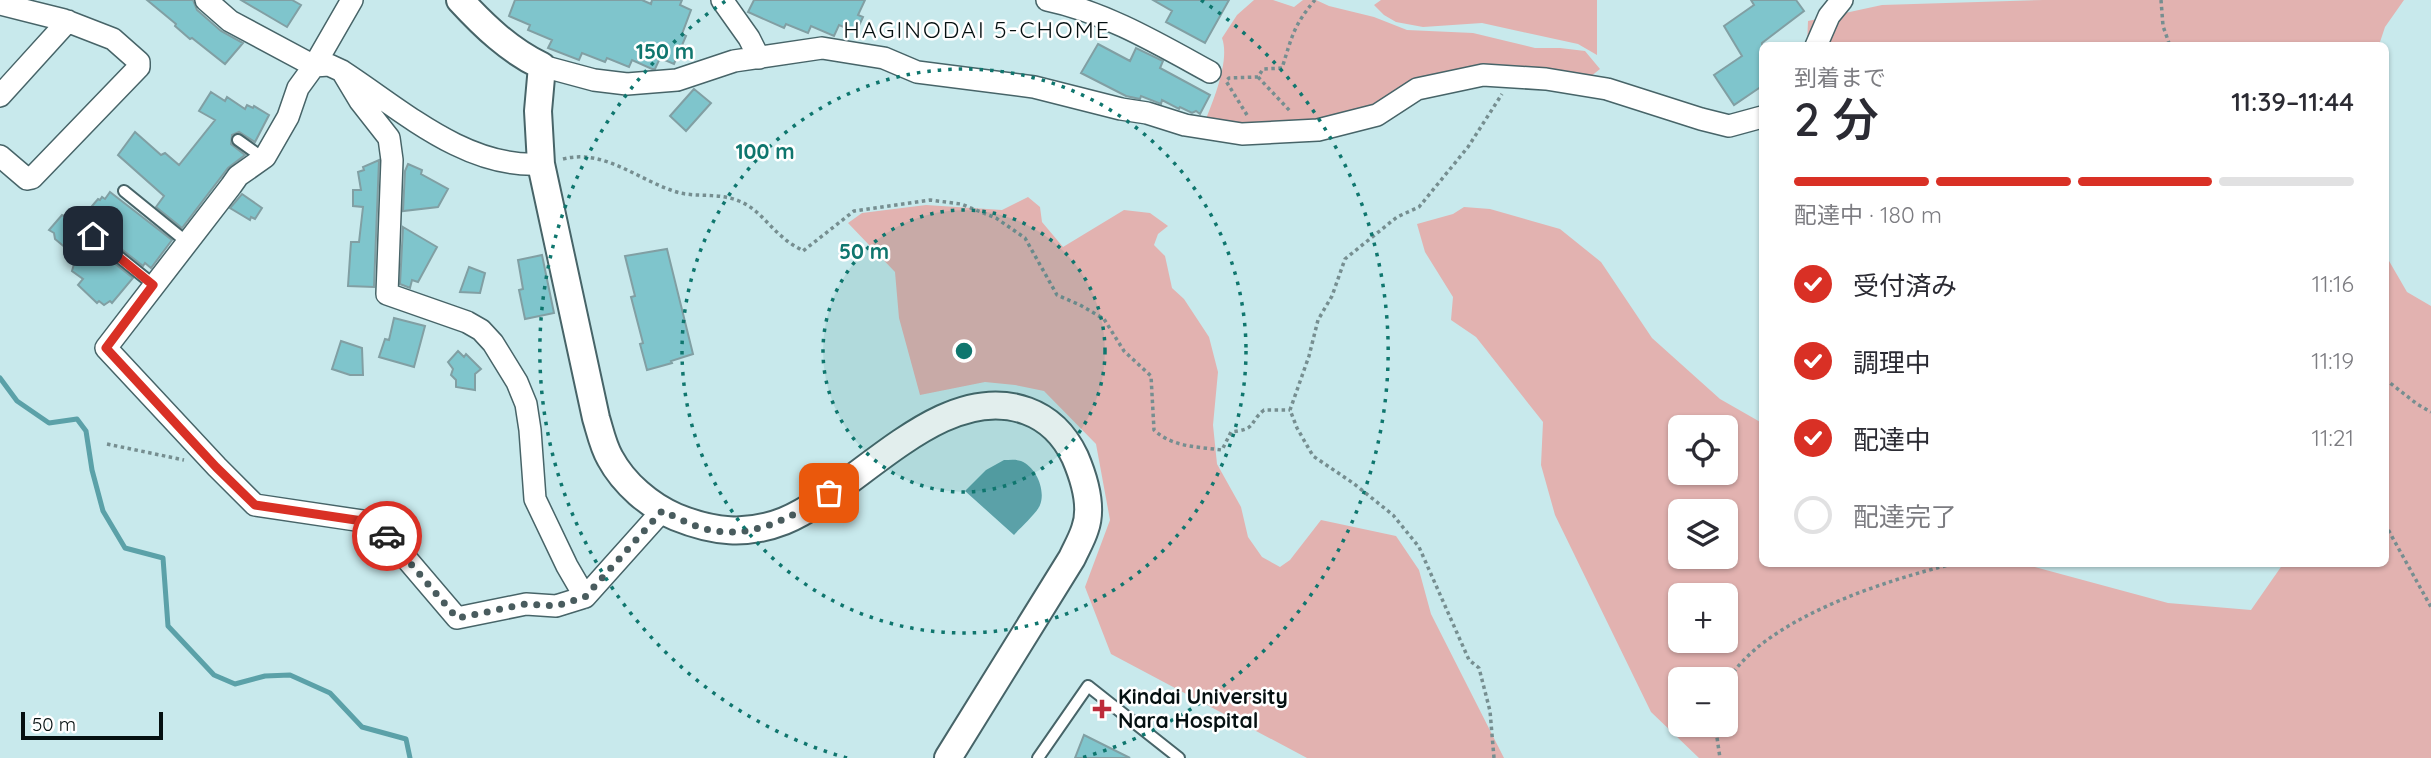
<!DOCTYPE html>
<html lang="ja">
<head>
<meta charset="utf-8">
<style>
  :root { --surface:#fff; --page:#f7f7f7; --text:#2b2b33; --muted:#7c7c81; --line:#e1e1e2; --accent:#d93025 }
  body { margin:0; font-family:Quicksand,"Noto Sans JP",sans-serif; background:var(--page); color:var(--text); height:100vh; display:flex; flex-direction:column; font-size:26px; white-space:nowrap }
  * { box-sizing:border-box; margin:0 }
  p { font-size:23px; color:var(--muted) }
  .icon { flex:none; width:38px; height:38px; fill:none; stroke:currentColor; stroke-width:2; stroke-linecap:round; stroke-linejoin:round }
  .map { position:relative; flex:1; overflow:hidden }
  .sheet { position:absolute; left:1759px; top:42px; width:630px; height:525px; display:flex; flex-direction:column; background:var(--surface); border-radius:10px; box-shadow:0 2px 5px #0004 }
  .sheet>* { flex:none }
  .buttons { position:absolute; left:1668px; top:415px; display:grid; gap:14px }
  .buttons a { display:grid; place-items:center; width:70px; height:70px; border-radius:10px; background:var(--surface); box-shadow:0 2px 5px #0004; font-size:35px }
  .scale { position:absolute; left:21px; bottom:18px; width:142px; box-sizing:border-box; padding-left:7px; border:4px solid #051011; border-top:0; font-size:19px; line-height:24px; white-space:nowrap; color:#051011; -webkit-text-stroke:5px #fff; paint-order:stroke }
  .pin { position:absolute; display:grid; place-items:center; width:60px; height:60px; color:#fff; margin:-30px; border-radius:14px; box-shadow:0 4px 10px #0006 }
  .courier { position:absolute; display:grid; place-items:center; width:70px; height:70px; margin:-35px; border:5px solid #d93025; border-radius:50%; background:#fff; color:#222; box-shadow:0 2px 9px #0007 }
  .head em { font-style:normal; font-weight:600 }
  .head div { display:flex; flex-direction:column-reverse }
  .head { display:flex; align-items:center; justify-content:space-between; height:119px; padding:0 35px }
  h1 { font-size:46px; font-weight:600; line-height:52px }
  .bar { display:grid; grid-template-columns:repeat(4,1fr); gap:10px 7px; align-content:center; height:84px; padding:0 35px }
  .bar i { height:9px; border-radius:5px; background:var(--line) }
  .bar .active { background:var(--accent) }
  .bar p { grid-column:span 4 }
  ol { padding:0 35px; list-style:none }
  li { display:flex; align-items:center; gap:21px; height:77px }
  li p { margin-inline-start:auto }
  li .icon { padding:7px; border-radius:50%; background:var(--accent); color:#fff; stroke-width:4 }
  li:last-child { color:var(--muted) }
  li i { width:38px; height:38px; border:4px solid var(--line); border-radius:50% }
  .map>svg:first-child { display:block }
  .green { fill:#e2b2b0; fill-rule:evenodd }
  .water { fill:#5ba1a8 }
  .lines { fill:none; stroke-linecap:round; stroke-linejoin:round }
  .stream { stroke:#5ba1a8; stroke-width:5 }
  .building { fill:#7fc5cc; stroke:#819fa3; stroke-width:2 }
  .service-casing { stroke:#476468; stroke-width:14 }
  .minor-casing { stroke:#476468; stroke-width:24 }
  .tertiary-casing { stroke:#476468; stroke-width:30 }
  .path { stroke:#768e90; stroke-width:3.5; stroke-dasharray:3.5 3.5; stroke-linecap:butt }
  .service { stroke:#fff; stroke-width:10 }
  .minor { stroke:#fff; stroke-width:21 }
  .tertiary { stroke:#fff; stroke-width:26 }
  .done { stroke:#495c5e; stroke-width:7; stroke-dasharray:0 12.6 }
  .route { stroke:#d93025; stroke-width:9 }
  .ring { fill:none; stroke:#0f766e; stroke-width:3.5; stroke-dasharray:3.5 7 }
  .poi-dot { fill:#bd2c3b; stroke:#fff; stroke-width:2.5 }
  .labels { text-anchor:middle; stroke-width:5; stroke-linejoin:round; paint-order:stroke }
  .poi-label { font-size:21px; font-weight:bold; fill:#051011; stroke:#fff; text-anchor:start }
  .neighbourhood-label { font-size:23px; letter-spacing:2px; fill:#051011; stroke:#fff }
  .centre { fill:#0f766e; stroke:#fff; stroke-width:3.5 }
  .ring-label { font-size:21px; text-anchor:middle; font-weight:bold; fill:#0f766e; stroke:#fff; stroke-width:5; stroke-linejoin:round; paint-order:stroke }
</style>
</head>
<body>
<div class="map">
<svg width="2431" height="758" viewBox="0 0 2431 758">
  <rect width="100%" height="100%" fill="#c8e9ec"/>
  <path class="green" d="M1254,0H1273L1294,7L1303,0H1316L1329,6L1374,17L1407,30L1473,33L1535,48H1560L1585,51L1600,69L1590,77L1414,84L1370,106L1325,120L1242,127L1206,119C1214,98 1230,60 1222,38L1237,15Z
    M1381,0H1597V55L1578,44L1482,23L1423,27L1396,22L1384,15L1374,5Z
    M2044,0H2404L2385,27L2379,45L1807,46L1808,21L1882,5Z
    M1028,197L1040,207L1042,222L1063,247L1124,210L1150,213L1168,226L1158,234L1154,245L1165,256L1172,288L1184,299L1209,337L1218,372L1213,425L1217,464L1241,507L1248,537L1262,557L1280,567L1290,560L1321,520L1396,536L1419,570L1431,614L1504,758H1307L1111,654L1085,587L1110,520L1096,444L1044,391L1015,385L985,382L920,395L899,318L895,272L848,223L862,213L926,205L1002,210Z
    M1464,207L1490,209L1560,229L1601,262L1652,338L1720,399L1762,423V564H2024L2168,603L2251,610L2283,564H2385V254L2407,292L2431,306V758H1699L1651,712L1555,515L1541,465L1543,422L1476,337L1451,320L1453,297L1425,252L1417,224L1453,214ZM1726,427V472H1680V427ZM1680,511H1726V556H1680ZM1726,595V640H1680V595ZM1726,679V724H1680V679Z"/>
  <path class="water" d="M1004,460C1009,460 1016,459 1021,461C1036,467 1046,490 1040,505C1037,513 1020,528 1014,535L965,491L986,470Z"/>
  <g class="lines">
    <path class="stream" d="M0,378L17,401L49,423L77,419L86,431L92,470L103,511L125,548L163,558L168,626L214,675L235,684L265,676L290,675L330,693L362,727L406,739L410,758"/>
  </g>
  <path class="building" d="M147,0H193L197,10L221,31L243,43L225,64L192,38L190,39L175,26L176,24Z
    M241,0H292L301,5L287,27Z
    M515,0H642L651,4L652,0H682L680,5L691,10L682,34L686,36L674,64L660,58L655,69H652L632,60L629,67L607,58L605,62L582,53L579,60L548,48L552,40L528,30L530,25L509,16Z
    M754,0H865L858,15L863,17L856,32L839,25L834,36L811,26L808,33L786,24L784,28L748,12Z
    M1153,0H1229L1205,43L1166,22L1172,11Z
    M1751,0H1796L1804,11L1762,43V86L1734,105L1714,75L1742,56L1724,26L1754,5Z
    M1098,44L1130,61L1136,48L1163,61L1160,68L1210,95L1200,114L1196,111L1192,113L1180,107L1179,109L1162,100L1161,104L1141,96L1140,99L1126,96L1081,73Z
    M694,89L711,103L686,131L670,116Z
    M211,92L225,101L227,97L245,109L247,105L253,108L254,106L269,115L255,142L239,132L232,135L231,144L245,155L228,168L182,228L156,207L164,196L118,155L135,132L161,155L165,153L179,165L215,120L199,111Z
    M379,160L374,287L348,286L351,242H359L363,207L353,206V190H361L358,172L364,170L363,167Z
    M408,164L422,170L421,174L448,189L438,207L403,211L405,171Z
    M110,192L172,240L151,268L145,263L143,266L97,230L94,228L87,231L85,235L88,242L133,278L112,303L110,301L104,305L99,301L97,303L78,285L83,279L72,271L74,264L69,258L73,254L55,239L54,233L49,230L62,215L64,216L69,211L76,217L83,208L87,212L98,199L100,200L102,197L105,199Z
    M242,194L262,208L255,219L251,217L250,220L230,208Z
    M403,227L437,247L418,282L412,280L410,288L400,284Z
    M667,249L693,354L671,361L672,363L647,370L640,344L643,343L631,297L635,296L625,256Z
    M542,255L554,313L525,319L519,290L523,289L518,260Z
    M469,267L485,273L480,293L460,292Z
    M394,318L425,326L414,367L379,357L385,339L389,340Z
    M341,341L362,348L363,375H350L332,369Z
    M458,351L464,357L466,354L481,369L475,374V390L456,387V380L451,375L453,369L448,362Z
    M1084,735L1130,758H1075Z"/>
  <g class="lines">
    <g class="service-casing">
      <path id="service" d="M238,140L263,158
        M124,191L188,243
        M93,236L154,285
        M1038,758L1088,686L1179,758"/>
    </g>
    <g class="minor-casing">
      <path id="minor" d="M206,0L230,21L314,66L329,65L342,71C402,110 466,169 541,164
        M352,0L314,66L298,88L288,117L265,157L238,176L231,186L106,348L217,467L255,505L376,523L457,618L526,604L556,606L585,597L662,511
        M722,0L749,38L759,58
        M1047,0C1105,12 1159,44 1210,72
        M0,4L64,20L113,39L139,62V67L32,178L27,179L0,156
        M1816,46L1829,16L1842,0
        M542,66L594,80L627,84L677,80L734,61L822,48L884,58L917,72L1034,87L1121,109L1147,113L1185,125L1242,134L1318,130L1377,115L1417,89L1483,75L1546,79L1607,89L1701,119L1729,126L1762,117
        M342,71L360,101L389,138L392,160L387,294L467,322L481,330L493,343L517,382L526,404L530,430L535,499L567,566L585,597
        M0,96L68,21"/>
    </g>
    <g class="tertiary-casing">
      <path id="tertiary" d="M460,0C484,26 510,51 542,66L538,111L541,164L596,418C600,431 603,446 610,458C624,484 650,506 676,517C713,532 746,536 784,521C857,491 941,379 1027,411C1049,419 1065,436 1075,457C1084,478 1093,507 1085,529C1082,539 1076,549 1072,558L948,758"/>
    </g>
    <path class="path" d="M2161,0L2163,26L2170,46
      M1258,77L1290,111
      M1247,115L1226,81L1229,78L1258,77L1263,69L1282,68C1292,37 1293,26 1315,0
      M563,159C605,148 640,182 680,193C699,197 720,193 739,201C759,209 769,227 785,239C790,244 797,247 803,251L854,211L930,200L961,204L996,218L1025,238L1057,295L1080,305L1104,319L1124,351L1151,376L1154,430C1172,447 1198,447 1222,450L1231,432C1258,429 1248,423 1264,410H1290
      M2385,379L2417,404L2431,412
      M107,444L184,460
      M2385,524L2431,607
      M1726,684C1760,620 1886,580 1953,564
      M1715,724L1720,758
      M1494,758L1490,711L1479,668L1469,660L1419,547L1393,515L1353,483L1313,456L1297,428L1290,410L1309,356L1318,320L1332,296L1345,259L1397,217L1419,207L1468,147L1502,94"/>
    <use href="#service" class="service"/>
    <use href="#minor" class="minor"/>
    <use href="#tertiary" class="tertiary"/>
  </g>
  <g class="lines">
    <path class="done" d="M387,536L457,618L526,604L556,606L585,597L662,511C675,516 688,524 702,528C748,542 792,518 829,493"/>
    <path class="route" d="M93,236L153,285L106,348L216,467L255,505L376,523L387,536"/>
  </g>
  <circle cx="964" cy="351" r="141" fill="#0f766e" fill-opacity=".12"/>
  <g class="ring">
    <circle cx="964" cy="351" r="141"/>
    <circle cx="964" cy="351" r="282"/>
    <path d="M847 758A423 423 0 0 1 727 0M1201 0A423 423 0 0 1 1081 758"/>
  </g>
  <path class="poi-dot" d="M1098.5 698.5h7v7h7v7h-7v7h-7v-7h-7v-7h7z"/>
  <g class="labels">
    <g class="poi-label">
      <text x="1118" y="704">Kindai University<tspan x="1118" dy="24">Nara Hospital</tspan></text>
    </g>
    <g class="neighbourhood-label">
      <text x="977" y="38">HAGINODAI 5-CHOME</text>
    </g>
  </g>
  <circle cx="964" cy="351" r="10" class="centre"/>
  <g class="ring-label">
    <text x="665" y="59">150 m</text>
    <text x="765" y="159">100 m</text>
    <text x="864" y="259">50 m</text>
  </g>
</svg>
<div class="buttons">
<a><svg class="icon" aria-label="locate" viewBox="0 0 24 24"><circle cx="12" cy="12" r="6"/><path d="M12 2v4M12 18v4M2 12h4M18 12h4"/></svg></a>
<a><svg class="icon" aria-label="layers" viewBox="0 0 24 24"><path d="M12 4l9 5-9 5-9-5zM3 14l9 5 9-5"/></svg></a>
<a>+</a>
<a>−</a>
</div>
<div class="scale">50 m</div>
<div class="pin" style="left:829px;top:493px;background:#ea580c"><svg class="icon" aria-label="bag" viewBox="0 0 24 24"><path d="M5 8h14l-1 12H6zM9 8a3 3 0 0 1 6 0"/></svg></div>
<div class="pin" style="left:93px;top:236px;background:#1f2937"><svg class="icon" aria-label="home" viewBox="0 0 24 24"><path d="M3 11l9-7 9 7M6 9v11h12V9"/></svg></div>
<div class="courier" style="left:387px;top:536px"><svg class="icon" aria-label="car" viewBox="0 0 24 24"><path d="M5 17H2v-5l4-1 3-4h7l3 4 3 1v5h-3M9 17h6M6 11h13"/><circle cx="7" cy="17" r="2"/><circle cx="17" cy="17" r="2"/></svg></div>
<section class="sheet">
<div class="head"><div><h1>2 分</h1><p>到着まで</p></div><em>11:39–11:44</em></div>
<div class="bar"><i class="active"></i><i class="active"></i><i class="active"></i><i></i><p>配達中 · 180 m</p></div>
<ol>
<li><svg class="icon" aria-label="check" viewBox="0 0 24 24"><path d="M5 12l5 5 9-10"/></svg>受付済み<p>11:16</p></li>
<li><svg class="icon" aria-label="check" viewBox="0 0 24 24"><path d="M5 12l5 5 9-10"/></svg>調理中<p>11:19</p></li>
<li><svg class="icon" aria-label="check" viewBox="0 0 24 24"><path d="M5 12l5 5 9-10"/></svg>配達中<p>11:21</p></li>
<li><i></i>配達完了</li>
</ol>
</section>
</div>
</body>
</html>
